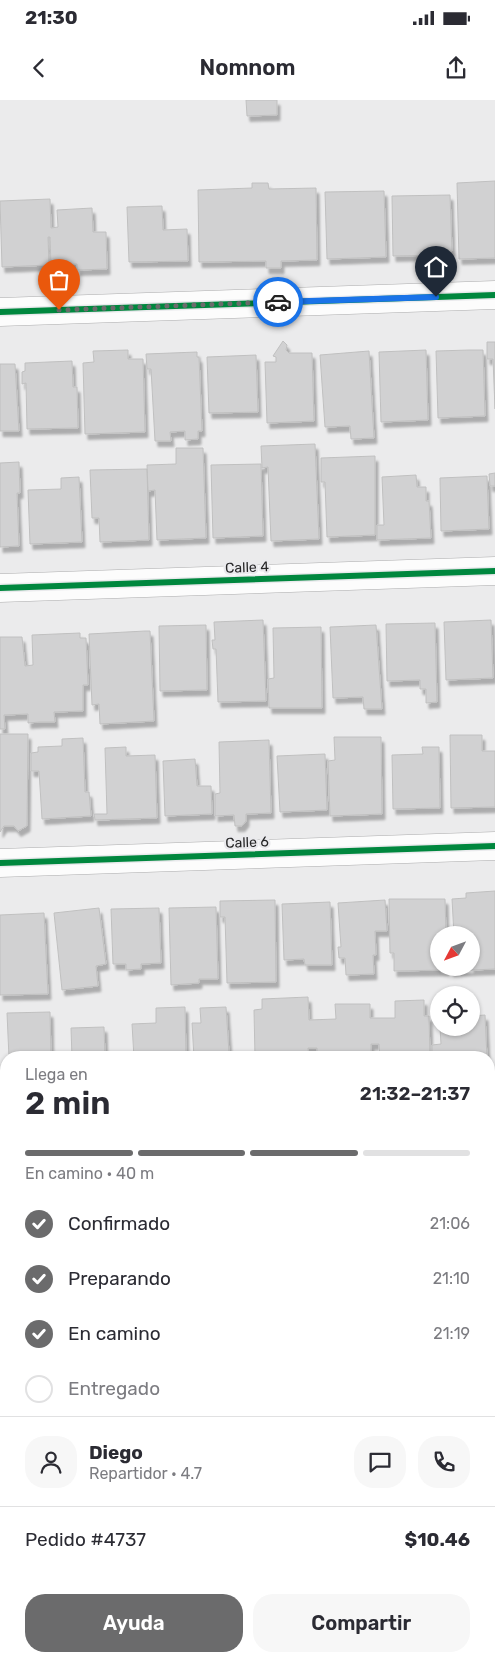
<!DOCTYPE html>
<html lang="es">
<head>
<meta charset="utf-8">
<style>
  :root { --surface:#fff; --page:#f7f7f7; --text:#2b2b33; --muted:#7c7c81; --line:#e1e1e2; --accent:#6b6b6c }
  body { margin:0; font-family:Rubik,sans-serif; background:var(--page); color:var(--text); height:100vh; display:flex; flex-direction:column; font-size:19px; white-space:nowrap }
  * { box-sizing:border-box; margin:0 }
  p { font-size:16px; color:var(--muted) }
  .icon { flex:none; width:28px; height:28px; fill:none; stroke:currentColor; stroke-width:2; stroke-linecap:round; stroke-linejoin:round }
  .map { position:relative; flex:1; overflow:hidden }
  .drawer { position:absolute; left:0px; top:951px; width:495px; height:611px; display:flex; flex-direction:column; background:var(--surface); border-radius:20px 20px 0 0; box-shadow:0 1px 4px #0004 }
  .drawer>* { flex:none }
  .needle { width:32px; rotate:229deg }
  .buttons { position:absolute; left:430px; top:826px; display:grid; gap:10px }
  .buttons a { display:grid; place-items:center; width:50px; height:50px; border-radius:50%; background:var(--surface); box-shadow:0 1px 4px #0004; font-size:25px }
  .pin { position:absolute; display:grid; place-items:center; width:42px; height:42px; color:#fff; margin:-51px -21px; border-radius:50% 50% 50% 0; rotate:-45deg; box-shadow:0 0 5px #0007 }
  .pin .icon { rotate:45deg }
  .courier { position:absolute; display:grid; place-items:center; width:50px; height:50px; margin:-25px; border:4px solid #1a73e8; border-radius:50%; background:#fff; color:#222; box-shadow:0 1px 6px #0007 }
  .headline em { font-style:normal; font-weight:600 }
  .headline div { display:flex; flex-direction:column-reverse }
  .headline { display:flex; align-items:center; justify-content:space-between; height:85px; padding:0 25px }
  h1 { font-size:32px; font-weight:600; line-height:38px }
  .bar { display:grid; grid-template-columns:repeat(4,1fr); gap:8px 5px; align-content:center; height:60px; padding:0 25px }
  .bar i { height:6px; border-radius:4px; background:var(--line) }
  .bar .current { background:var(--accent) }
  .bar p { grid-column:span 4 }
  .line { display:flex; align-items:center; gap:12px; padding:0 25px; border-top:1px solid var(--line) }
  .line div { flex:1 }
  .round { display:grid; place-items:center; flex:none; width:52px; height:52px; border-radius:20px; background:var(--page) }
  ol { padding:0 25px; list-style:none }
  li { display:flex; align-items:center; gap:15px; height:55px }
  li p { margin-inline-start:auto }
  li .icon { padding:5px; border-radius:50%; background:var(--accent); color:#fff; stroke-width:4 }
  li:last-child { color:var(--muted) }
  li i { width:28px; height:28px; border:2px solid var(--line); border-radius:50% }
  .primary-button { display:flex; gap:10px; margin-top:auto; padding:10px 25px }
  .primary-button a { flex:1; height:58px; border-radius:20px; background:var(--accent); color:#fff; font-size:20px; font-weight:600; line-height:58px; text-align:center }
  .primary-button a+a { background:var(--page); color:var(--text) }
  .status { display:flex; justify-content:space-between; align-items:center; height:35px; padding:0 25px; background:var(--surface); direction:ltr }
  .status svg { height:14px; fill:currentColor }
  header { display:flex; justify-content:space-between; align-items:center; height:65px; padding:0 25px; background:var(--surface); font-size:22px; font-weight:600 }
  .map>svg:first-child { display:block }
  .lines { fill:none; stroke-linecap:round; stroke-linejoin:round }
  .stream { stroke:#9bccd4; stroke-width:9 }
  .building { fill:#d1d1d2; stroke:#c0c0c0; filter:url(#shadow) }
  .minor-casing { stroke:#acacad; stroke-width:29 }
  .minor { stroke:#fcfcfc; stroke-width:28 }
  .cycleway-casing { stroke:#eaeaed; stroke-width:9 }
  .cycleway { stroke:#00873e; stroke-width:6 }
  .done { stroke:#6b6b6c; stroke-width:5; stroke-dasharray:0 9 }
  .route { stroke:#1a73e8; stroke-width:6 }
  .labels { text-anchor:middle; stroke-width:4.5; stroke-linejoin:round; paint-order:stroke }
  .street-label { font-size:14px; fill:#262627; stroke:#eaeaed }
</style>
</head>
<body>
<div class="status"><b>21:30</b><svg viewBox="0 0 49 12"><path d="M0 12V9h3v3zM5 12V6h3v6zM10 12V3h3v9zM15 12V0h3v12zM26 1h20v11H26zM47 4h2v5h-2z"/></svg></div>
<header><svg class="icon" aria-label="back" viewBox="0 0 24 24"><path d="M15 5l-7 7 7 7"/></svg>Nomnom<svg class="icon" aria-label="share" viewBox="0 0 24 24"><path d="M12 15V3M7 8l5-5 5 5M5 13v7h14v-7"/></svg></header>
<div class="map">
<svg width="495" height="1562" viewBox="0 0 495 1562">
  <defs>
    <filter id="shadow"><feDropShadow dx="3" dy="5.5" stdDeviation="1" flood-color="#0004"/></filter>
  </defs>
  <rect width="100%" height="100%" fill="#ebebec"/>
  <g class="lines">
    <path class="stream" d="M0,1434L6,1439
      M136,1556L143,1562"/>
  </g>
  <path class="building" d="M246,0H277V15L247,16Z
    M495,81V158L459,159L457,83Z
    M252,83H268L269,89L316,88L317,160L281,161V168H266V161L199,162L198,90L252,88Z
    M384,91L386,157L327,159L325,92Z
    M450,95L452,151L441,152V155L393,156L392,96Z
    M50,99L51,128L58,127L57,110L92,108L93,132H106L107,169L77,170V164L51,165L50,137H48L49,165L2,167L0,101Z
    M162,106L163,130L187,129L188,161L129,162L127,107Z
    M283,241L287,245L286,250L289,253H312L314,321L267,323L265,262H276V257L273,256Z
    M487,242H495V309L493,259H487Z
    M128,250V259H143L145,332L85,334L83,263L94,262L93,251Z
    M426,250L428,320L381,322L379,252Z
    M469,250H483L485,316L438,318L436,251Z
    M369,251L374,338L351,339L350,326L325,327L320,255Z
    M197,252V257H199L202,331H198V339L185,340V331L170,332L171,341H155L151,269H147L146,254Z
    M256,255L258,312L209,313L207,257Z
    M72,261L73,287H77L78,328L27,329L26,283L22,284V272L25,271V263Z
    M0,264H15L19,331H0Z
    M315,344L319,439L271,441L268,367L262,368L261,346Z
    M176,348H203L206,438L157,440L155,390L148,391L147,365L176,364Z
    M375,356V435L327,437L325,382H321V358Z
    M19,362L20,393H17L19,446L0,447V363Z
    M261,364L263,436L213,438L211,365Z
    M147,369L149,440L100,442L99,418H92L90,370Z
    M495,373V386H490L489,374Z
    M416,375L417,387H426V401H429L431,438L377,440V425H384L382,377Z
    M487,376L489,429L441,431L440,378Z
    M79,377L82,442L30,444L28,390L61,389V378Z
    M263,520L266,601L218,602L216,549H213L212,540H215L214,522Z
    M491,520L493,578L446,580L444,522Z
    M435,523L437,602L426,603V589H420V580L387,581L386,524Z
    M206,525L207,590L160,591L159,526Z
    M376,525L382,609H364L363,597L333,598L330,527Z
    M321,527L322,608H269L268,579L274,578L273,528Z
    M145,531H150L154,621L100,624L99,604L92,605L89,534Z
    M80,533V538H86L88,585H83V611L54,612L55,622H40L28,623V614L4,615L5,629H0V537H22L25,566L33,565L32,535Z
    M0,634H28L27,726L18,731L14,726H4L0,732Z
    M450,635H482V651H495V707L451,708Z
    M334,637H381L382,714L330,716L328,661L335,660Z
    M83,638L85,692H89L91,716L42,719L39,671H31V653L38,652V647L62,646V639Z
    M269,640L271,713L246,714V721L242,726H235L234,715L215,716V694L220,693L219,642Z
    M126,647V656L155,655L157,718L95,720L94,714H107L105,648Z
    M422,647H439L440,708L393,709L392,655L423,654Z
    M325,654L327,710L280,712L277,656Z
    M195,659L197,686H211L212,714L165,716L163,661Z
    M495,791V869L451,871L450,868H471V835H454L452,799L466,798V793Z
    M389,799H445L446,835H439V868H446V870L394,871V853H390Z
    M275,800L276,882L227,883L225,817H220V801Z
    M385,800L387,831H375L376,855H373L374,874L346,875L345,858H339L338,847H341L338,803Z
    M330,802L332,865H305L304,859L284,860L282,804Z
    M216,807L218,879H199V883L171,885L169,808Z
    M99,808L106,864L96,866L98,886L62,890L54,813Z
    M159,808L161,863L141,864V869L126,870V864H113L111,809Z
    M44,813L48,894L0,895V815Z
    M308,897L309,920L336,919L335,904H370V918H395V901L424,900V916H429L430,958H380L379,944H371V958H317V948H308L309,958H255L254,910L262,909V899Z
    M185,907L186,958H134L132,924L156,923V908Z
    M226,907L229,953L242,952L243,958H194L192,923H201L200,908Z
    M50,912L51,958H9L7,913Z
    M485,915L487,958H432V945L441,944L440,928H471V916Z
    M104,927L105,958H72L71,928Z
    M489,1068L490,1074L495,1073V1142H489Z
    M0,1194L6,1213L2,1217L6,1231L0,1233Z
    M495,1195V1253L489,1254V1196Z
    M6,1245V1301L0,1305V1249Z
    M6,1310V1353L0,1347V1315Z
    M495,1393V1412L489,1406V1400Z
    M495,1506V1558L489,1553V1513Z
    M264,1556H326L321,1562H259Z
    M335,1556H352L359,1562H330Z"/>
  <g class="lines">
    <g class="minor-casing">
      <path id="minor" d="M0,212L495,195
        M0,488L495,471
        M0,763L495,746
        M489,1023H495
        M0,1062L6,1077
        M489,1314L495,1313
        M430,1556L437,1562"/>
    </g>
    <use href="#minor" class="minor"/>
    <g class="cycleway-casing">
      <path id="cycleway" d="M0,212L495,195
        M0,488L495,471
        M0,763L495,746"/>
    </g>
    <use href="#cycleway" class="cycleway"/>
  </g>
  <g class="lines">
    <path class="done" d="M59,210L278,202"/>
    <path class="route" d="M278,202L436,197"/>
  </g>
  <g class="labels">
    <g class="street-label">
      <text transform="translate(247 467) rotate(-2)" y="5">Calle 4</text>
      <text transform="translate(247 742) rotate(-2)" y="5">Calle 6</text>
    </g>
  </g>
</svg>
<div class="buttons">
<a><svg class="needle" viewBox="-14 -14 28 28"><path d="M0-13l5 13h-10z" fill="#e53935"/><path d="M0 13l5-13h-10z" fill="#7c7c81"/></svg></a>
<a><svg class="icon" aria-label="locate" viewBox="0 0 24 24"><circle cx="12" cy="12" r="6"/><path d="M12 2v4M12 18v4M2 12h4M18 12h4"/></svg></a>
</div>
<div class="pin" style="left:59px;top:210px;background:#ea580c"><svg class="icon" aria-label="bag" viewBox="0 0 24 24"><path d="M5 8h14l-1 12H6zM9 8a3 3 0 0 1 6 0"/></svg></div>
<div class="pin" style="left:436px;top:197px;background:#1f2937"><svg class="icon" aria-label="home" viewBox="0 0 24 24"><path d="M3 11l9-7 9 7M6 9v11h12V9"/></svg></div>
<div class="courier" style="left:278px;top:202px"><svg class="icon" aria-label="car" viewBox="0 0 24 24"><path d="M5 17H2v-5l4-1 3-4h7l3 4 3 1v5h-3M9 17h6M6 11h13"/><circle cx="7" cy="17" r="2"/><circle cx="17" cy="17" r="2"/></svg></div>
<section class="drawer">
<div class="headline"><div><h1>2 min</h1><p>Llega en</p></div><em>21:32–21:37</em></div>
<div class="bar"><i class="current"></i><i class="current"></i><i class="current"></i><i></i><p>En camino · 40 m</p></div>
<ol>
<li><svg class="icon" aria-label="check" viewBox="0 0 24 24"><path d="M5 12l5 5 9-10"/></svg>Confirmado<p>21:06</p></li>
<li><svg class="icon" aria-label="check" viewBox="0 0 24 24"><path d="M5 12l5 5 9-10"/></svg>Preparando<p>21:10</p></li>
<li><svg class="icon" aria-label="check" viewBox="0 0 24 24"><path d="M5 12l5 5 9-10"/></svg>En camino<p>21:19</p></li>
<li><i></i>Entregado</li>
</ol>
<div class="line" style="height:90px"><a class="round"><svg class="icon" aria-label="person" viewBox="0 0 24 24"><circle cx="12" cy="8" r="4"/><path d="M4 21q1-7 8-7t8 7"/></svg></a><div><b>Diego</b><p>Repartidor · 4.7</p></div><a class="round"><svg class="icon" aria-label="chat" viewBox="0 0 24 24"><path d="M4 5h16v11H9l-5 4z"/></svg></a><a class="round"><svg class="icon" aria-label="phone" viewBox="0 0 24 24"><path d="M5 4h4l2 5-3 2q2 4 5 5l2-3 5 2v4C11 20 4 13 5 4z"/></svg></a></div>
<div class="line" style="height:65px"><div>Pedido #4737</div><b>$10.46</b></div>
<div class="primary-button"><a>Ayuda</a><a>Compartir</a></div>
</section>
</div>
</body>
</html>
